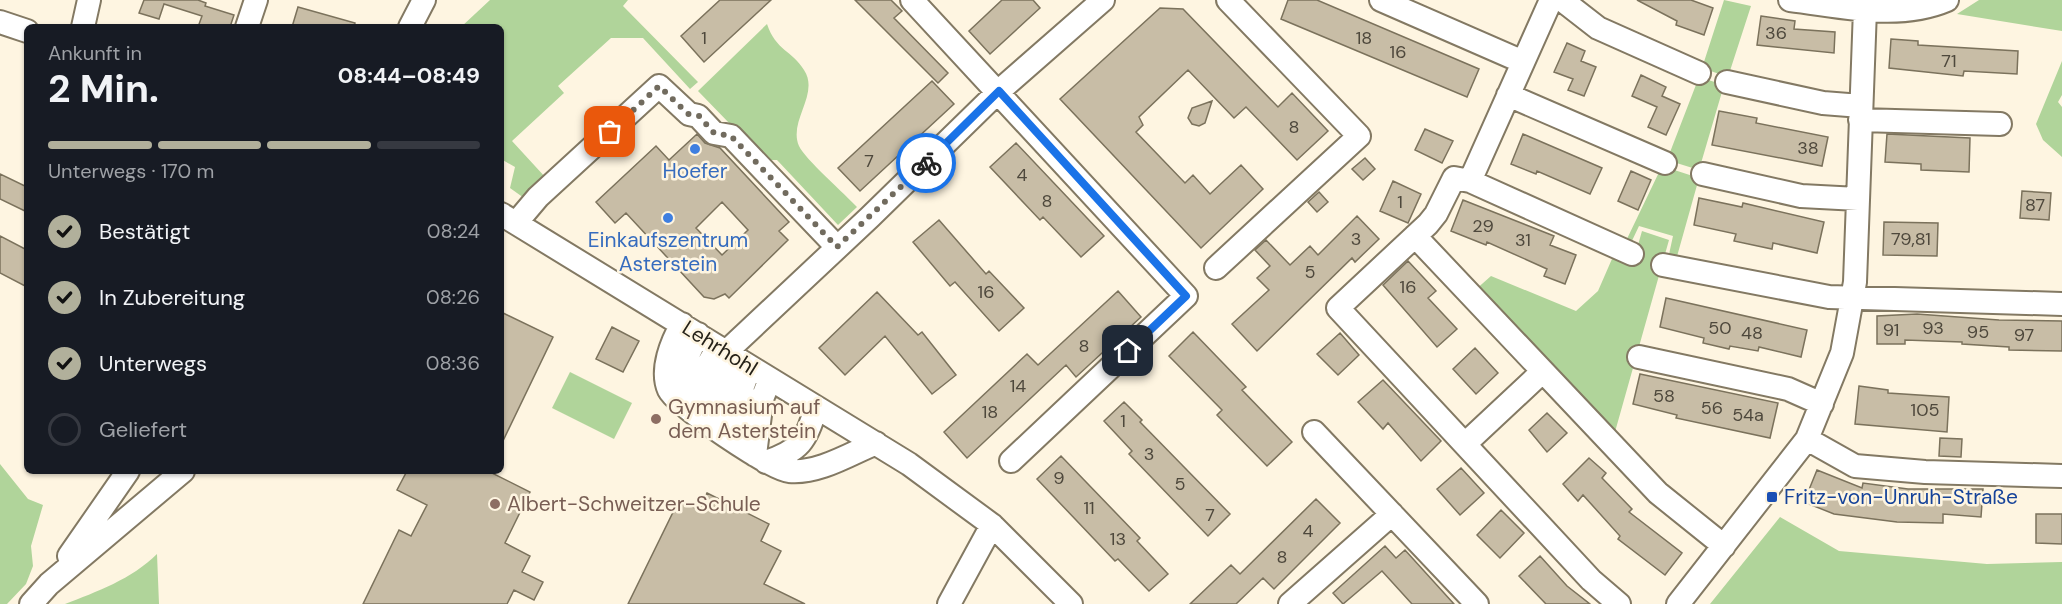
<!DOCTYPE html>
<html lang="de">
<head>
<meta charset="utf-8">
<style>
  :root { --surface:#171b24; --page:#242831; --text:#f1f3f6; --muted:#9ea1a6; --line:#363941; --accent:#b1b09b }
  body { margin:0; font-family:"DM Sans",sans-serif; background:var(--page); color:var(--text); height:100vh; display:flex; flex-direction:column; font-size:22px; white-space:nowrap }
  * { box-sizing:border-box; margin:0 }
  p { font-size:20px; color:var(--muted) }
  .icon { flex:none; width:33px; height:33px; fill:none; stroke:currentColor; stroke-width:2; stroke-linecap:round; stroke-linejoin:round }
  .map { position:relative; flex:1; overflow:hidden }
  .details { position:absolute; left:24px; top:24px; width:480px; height:450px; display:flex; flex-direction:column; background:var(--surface); border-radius:9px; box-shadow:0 2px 4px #0004 }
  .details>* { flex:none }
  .pin { position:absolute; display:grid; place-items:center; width:51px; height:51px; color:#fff; margin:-26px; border-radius:12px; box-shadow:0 3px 9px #0006 }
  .courier { position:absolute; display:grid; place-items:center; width:60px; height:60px; margin:-30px; border:4px solid #1a73e8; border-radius:50%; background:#fff; color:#222; box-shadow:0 2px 8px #0007 }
  .summary em { font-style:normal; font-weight:700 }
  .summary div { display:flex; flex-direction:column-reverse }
  .summary { display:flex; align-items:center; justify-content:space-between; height:102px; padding:0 24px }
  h1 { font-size:39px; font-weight:700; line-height:45px }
  .bar { display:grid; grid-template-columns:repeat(4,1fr); gap:9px 6px; align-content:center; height:72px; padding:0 24px }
  .bar i { height:8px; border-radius:4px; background:var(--line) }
  .bar .selected { background:var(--accent) }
  .bar p { grid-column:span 4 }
  ol { padding:0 24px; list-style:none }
  li { display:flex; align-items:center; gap:18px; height:66px }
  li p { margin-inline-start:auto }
  li .icon { padding:6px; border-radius:50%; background:var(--accent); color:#111; stroke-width:4 }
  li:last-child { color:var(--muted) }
  li i { width:33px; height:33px; border:3px solid var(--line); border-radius:50% }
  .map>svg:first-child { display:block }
  .green { fill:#b0d49a }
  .building { fill:#c8bda6; stroke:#7b725c; stroke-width:1.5; fill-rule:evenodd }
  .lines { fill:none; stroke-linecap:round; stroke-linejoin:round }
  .minor-casing { stroke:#837963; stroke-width:26 }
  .minor { stroke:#fff; stroke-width:22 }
  .done { stroke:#716b5e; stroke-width:6; stroke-dasharray:0 10.8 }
  .route { stroke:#1a73e8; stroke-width:8 }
  .shop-dot { fill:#3f7fe0; stroke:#fef5e1; stroke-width:2 }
  .education-dot { fill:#8d6e63; stroke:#fef5e1; stroke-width:2 }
  .transit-dot { fill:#1a4fb4; stroke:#fef5e1; stroke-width:2 }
  .labels { text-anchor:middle; stroke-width:5; stroke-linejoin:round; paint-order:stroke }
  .number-label { font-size:18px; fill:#4e483c }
  .shop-label { font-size:21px; fill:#366cbe; stroke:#fef5e1 }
  .street-label { font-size:21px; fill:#252118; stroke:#fef5e1 }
  .education-label { font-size:21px; fill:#785e54; stroke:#fef5e1; text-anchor:start }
  .transit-label { font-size:21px; fill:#164399; stroke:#fef5e1; text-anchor:start }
</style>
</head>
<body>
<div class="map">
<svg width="2062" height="604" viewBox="0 0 2062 604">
  <rect width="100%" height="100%" fill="#fef5e1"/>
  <path class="green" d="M490,0H628L623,6L698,82L690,89L643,38H611L558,86L564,93L512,141L546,178L524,198L510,188L515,167L501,159V27H461Z
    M1724,0L1751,6L1728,77L1702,68Z
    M1979,0H2062V31L1957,14Z
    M767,24C776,51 792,50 804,70C820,94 788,121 799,146C804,158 846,195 857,207L838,225L777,160H765L698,91Z
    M2062,61V95L2058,102L2062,107V157L2043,140L2036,124Z
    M1699,77L1724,85L1699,170L1667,160Z
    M1662,166L1699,178L1676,260L1668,259L1673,236L1639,226L1630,245L1625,243Z
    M1642,231L1669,240L1613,439L1474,291L1491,276L1576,311L1598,291L1615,252L1634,259Z
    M570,372L632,403L614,439L552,408Z
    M0,464L28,499L43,505L31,546L33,566L26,584L7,604H0Z
    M1780,517L1839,551L1987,564L2062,562V604H1710Z
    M157,554L159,604H65C96,592 132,579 157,554Z"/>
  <path class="building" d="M144,0H198L206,3L205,6L234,15L230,27H198L202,16L164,4L159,19L139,13Z
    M720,0H771L704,62L681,36Z
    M855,0H891L902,11L894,18L948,73L938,83Z
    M1002,0H1033L1040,8L990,54L969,31Z
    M1288,0H1317L1479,69L1467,97L1281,19Z
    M1637,0H1691L1713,8L1704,35L1676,25L1677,21Z
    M298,7L355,23L354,27H292Z
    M1160,8L1183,9L1278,107L1292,93L1328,131L1297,160L1246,107L1234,118L1188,70L1139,117L1143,125L1136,132L1185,183L1193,175L1210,194L1241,165L1263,189L1201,248L1060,99Z
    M1761,16L1795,21L1794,29L1835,32L1834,53L1757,45Z
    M1891,39L1918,41V45L2018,51L2017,74L1964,71L1963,76L1889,68Z
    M1567,43L1585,51L1581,61L1596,67L1584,96L1568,90L1573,79L1554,72Z
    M1641,75L1666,87L1662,96L1680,104L1666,135L1648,127L1657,107L1632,96Z
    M932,81L954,104L860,191L838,168Z
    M1212,101L1205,123L1199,126L1192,124L1188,118L1192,108Z
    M1719,111L1757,118L1756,123L1828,137L1822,166L1712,145Z
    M1425,129L1453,141L1442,163L1415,150Z
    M697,134L705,143L720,148L789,222L779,231L788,240L729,298L725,294L714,299L704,297L626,213L615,223L596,202L656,146L669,160ZM722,202L748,230L722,255L696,228Z
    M1523,134L1602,168L1590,194L1537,171L1536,174L1511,164Z
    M1887,134L1970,138L1969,172L1921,170V164L1885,162Z
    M1016,143L1104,236L1081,257L1043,217L1040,220L990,167Z
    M1365,158L1375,169L1363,180L1352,169Z
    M1631,171L1651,180L1638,210L1618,201Z
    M0,174L27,187V212L0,199Z
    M1393,181L1421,194L1408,223L1380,211Z
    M2022,191L2051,193L2049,220L2020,218Z
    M1319,192L1328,202L1317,212L1308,202Z
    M1699,198L1742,207L1743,203L1824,222L1817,253L1773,243L1772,249L1734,241L1736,234L1694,225Z
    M1463,200L1554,236L1550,245L1576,255L1565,284L1544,276L1547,269L1487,242L1486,245L1451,231Z
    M1357,216L1379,239L1355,262L1352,258L1257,351L1232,324L1269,290L1257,278L1270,266L1255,250L1266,240L1290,265L1310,246L1318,255Z
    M939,220L986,274L989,271L1024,308L999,331L955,282L950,286L913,242Z
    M1884,222L1938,223L1937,256L1883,255Z
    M0,236L27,250V287L0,273Z
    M1408,261L1436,291L1428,298L1457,329L1437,347L1383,285Z
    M1118,291L1141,317L1076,377L1066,365L967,458L944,432L1027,354L1038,365Z
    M877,292L918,335L922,332L956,375L932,394L885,336L845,375L819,348Z
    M1666,298L1807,330L1801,357L1759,347L1758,351L1730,346L1729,349L1703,343L1704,338L1660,327Z
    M501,312L553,337L501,445Z
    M1917,314L1999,320L2062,321V351L2009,350V347L1962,344V342L1905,340V344H1877V316Z
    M612,327L639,341L623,372L596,359Z
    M1193,332L1246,387L1242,390L1292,442L1267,466L1217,415L1222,410L1169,356Z
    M1340,333L1359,355L1338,375L1317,354Z
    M1475,348L1498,373L1476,394L1453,369Z
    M1640,374L1778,403L1770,438L1676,418L1677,415L1633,404Z
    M1383,380L1441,441L1421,461L1388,423L1383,429L1358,402Z
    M1859,386L1888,390V393L1949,397L1947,432L1855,424Z
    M1124,402L1142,420L1140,422L1230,514L1208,536L1129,454L1132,451L1104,421Z
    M1547,413L1567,433L1547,452L1529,430Z
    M1940,438L1962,439L1961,457L1939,456Z
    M1061,456L1140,538L1137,541L1168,574L1149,591L1118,559L1115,561L1037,479Z
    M1589,458L1606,473L1602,478L1632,509L1629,512L1682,553L1665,575L1618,539L1620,536L1583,495L1578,501L1563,484Z
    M1461,468L1484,493L1460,515L1437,489Z
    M1817,470L1862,488L1863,483L1908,489H1983L1981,517L1943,514V523L1897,522L1834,514L1804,502Z
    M407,471H488L530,492L505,543L530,556L522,572L543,582L534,600L514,590L507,604H363L399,530L411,536L427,505L397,490Z
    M707,493L769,524L761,541L781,551L764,584L805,604H628L679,500L699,510Z
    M1316,499L1340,523L1274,589L1263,578L1236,604H1190L1231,565L1240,574Z
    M1501,510L1524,533L1500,558L1477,535Z
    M2036,514H2062V544L2036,543Z
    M1385,546L1396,558L1405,550L1454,604H1412L1382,571L1343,604L1333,593Z
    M1540,556L1567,586L1590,604H1546L1519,576Z"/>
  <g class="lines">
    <g class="minor-casing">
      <path id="minor" d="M912,0L1186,296L1011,461
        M1381,0L1523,62
        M1562,0L1598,28L1699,73
        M1790,0C1841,6 1898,21 1947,0
        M0,22L27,31
        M83,27L89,0
        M247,27L256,0
        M410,27L424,0
        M1727,82L1823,103L1861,106
        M1508,95L1665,163
        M1860,120L2000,124
        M1703,174L1801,196L1858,199
        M1470,181L1551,0
        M501,214L909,464L992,525L1071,604
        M516,223L538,197L659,86L689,114L698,116L714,133L731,136L837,247
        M1415,236L1658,493L1724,546
        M1663,265L1829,297L2062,304
        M1216,268L1359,136L1228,0
        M682,324C672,341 660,370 669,390C676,405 772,470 789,471C818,474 850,454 876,443
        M726,352L870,217L999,91L1103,0
        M1639,357L1788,389L1822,404
        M682,404L689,353L698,334
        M698,415L707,366L718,347
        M717,429L724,376L733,356
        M1314,432L1477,604
        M1807,439L1855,466L1925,472L2062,476
        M738,443L743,386L750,367
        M1465,444L1542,372
        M755,455L762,399L770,379
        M766,462C799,451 807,441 816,407
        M69,556L128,471
        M31,604L49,584L183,471
        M949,604L992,525
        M1290,604L1392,514
        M1619,604L1591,580L1338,308L1428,224L1436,214L1454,178L1470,181L1632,254
        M1678,604L1807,439L1842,353L1855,282L1865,9"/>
    </g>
    <use href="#minor" class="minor"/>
  </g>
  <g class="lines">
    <path class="done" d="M610,132L659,86L688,114L699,116L714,133L731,136L837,247L926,163"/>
    <path class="route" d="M926,163L999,91L1186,296L1128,351"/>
  </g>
  <g class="shop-dot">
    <circle cx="695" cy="149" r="6"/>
    <circle cx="668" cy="218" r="6"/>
  </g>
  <g class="education-dot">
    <circle cx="656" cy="419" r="6"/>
    <circle cx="495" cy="504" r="6"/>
  </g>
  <rect class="transit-dot" x="1766" y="491" width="12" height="12" rx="3"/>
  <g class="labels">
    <g class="number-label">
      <text x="1776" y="39">36</text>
      <text x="704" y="44">1</text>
      <text x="1364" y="44">18</text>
      <text x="1398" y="58">16</text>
      <text x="1949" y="67">71</text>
      <text x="1294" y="133">8</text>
      <text x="1808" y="154">38</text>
      <text x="869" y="167">7</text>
      <text x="1022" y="181">4</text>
      <text x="1047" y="207">8</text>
      <text x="1400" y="208">1</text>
      <text x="2035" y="211">87</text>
      <text x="1483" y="232">29</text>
      <text x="1356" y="245">3</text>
      <text x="1911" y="245">79,81</text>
      <text x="1523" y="246">31</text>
      <text x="1310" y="278">5</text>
      <text x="1408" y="293">16</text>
      <text x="986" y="298">16</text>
      <text x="1720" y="334">50</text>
      <text x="1933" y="334">93</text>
      <text x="1891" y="336">91</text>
      <text x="1978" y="338">95</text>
      <text x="1752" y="339">48</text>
      <text x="2024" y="341">97</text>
      <text x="1084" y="352">8</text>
      <text x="1018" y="392">14</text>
      <text x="1664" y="402">58</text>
      <text x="1712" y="414">56</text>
      <text x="1925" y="416">105</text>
      <text x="990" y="418">18</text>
      <text x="1748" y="421">54a</text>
      <text x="1123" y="427">1</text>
      <text x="1149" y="460">3</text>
      <text x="1059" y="484">9</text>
      <text x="1180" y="490">5</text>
      <text x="1089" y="514">11</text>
      <text x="1210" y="521">7</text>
      <text x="1308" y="537">4</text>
      <text x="1118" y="545">13</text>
      <text x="1282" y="563">8</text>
    </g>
    <g class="shop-label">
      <text x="695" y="178">Hoefer</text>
      <text x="668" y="247">Einkaufszentrum<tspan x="668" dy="24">Asterstein</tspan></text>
    </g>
    <g class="street-label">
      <text transform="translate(720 348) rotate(32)" y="7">Lehrhohl</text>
    </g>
    <g class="education-label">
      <text x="668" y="414">Gymnasium auf<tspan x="668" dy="24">dem Asterstein</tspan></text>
      <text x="507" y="511">Albert-Schweitzer-Schule</text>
    </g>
    <g class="transit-label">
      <text x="1784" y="504">Fritz-von-Unruh-Straße</text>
    </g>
  </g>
</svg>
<div class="pin" style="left:610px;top:132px;background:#ea580c"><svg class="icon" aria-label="bag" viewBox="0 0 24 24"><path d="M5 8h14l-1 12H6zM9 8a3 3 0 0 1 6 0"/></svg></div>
<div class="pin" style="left:1128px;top:351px;background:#1f2937"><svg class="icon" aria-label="home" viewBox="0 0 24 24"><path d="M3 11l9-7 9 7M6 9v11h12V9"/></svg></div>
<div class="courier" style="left:926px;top:163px"><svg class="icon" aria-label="bike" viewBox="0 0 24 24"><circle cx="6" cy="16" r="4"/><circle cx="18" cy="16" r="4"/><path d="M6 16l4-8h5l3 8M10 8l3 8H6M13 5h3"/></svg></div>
<section class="details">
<div class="summary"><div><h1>2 Min.</h1><p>Ankunft in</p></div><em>08:44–08:49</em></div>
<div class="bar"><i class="selected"></i><i class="selected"></i><i class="selected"></i><i></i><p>Unterwegs · 170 m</p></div>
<ol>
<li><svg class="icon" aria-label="check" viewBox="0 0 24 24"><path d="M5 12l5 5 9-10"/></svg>Bestätigt<p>08:24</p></li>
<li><svg class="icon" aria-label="check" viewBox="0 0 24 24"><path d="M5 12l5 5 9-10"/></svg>In Zubereitung<p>08:26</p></li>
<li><svg class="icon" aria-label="check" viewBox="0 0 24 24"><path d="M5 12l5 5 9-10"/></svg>Unterwegs<p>08:36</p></li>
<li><i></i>Geliefert</li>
</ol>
</section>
</div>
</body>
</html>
